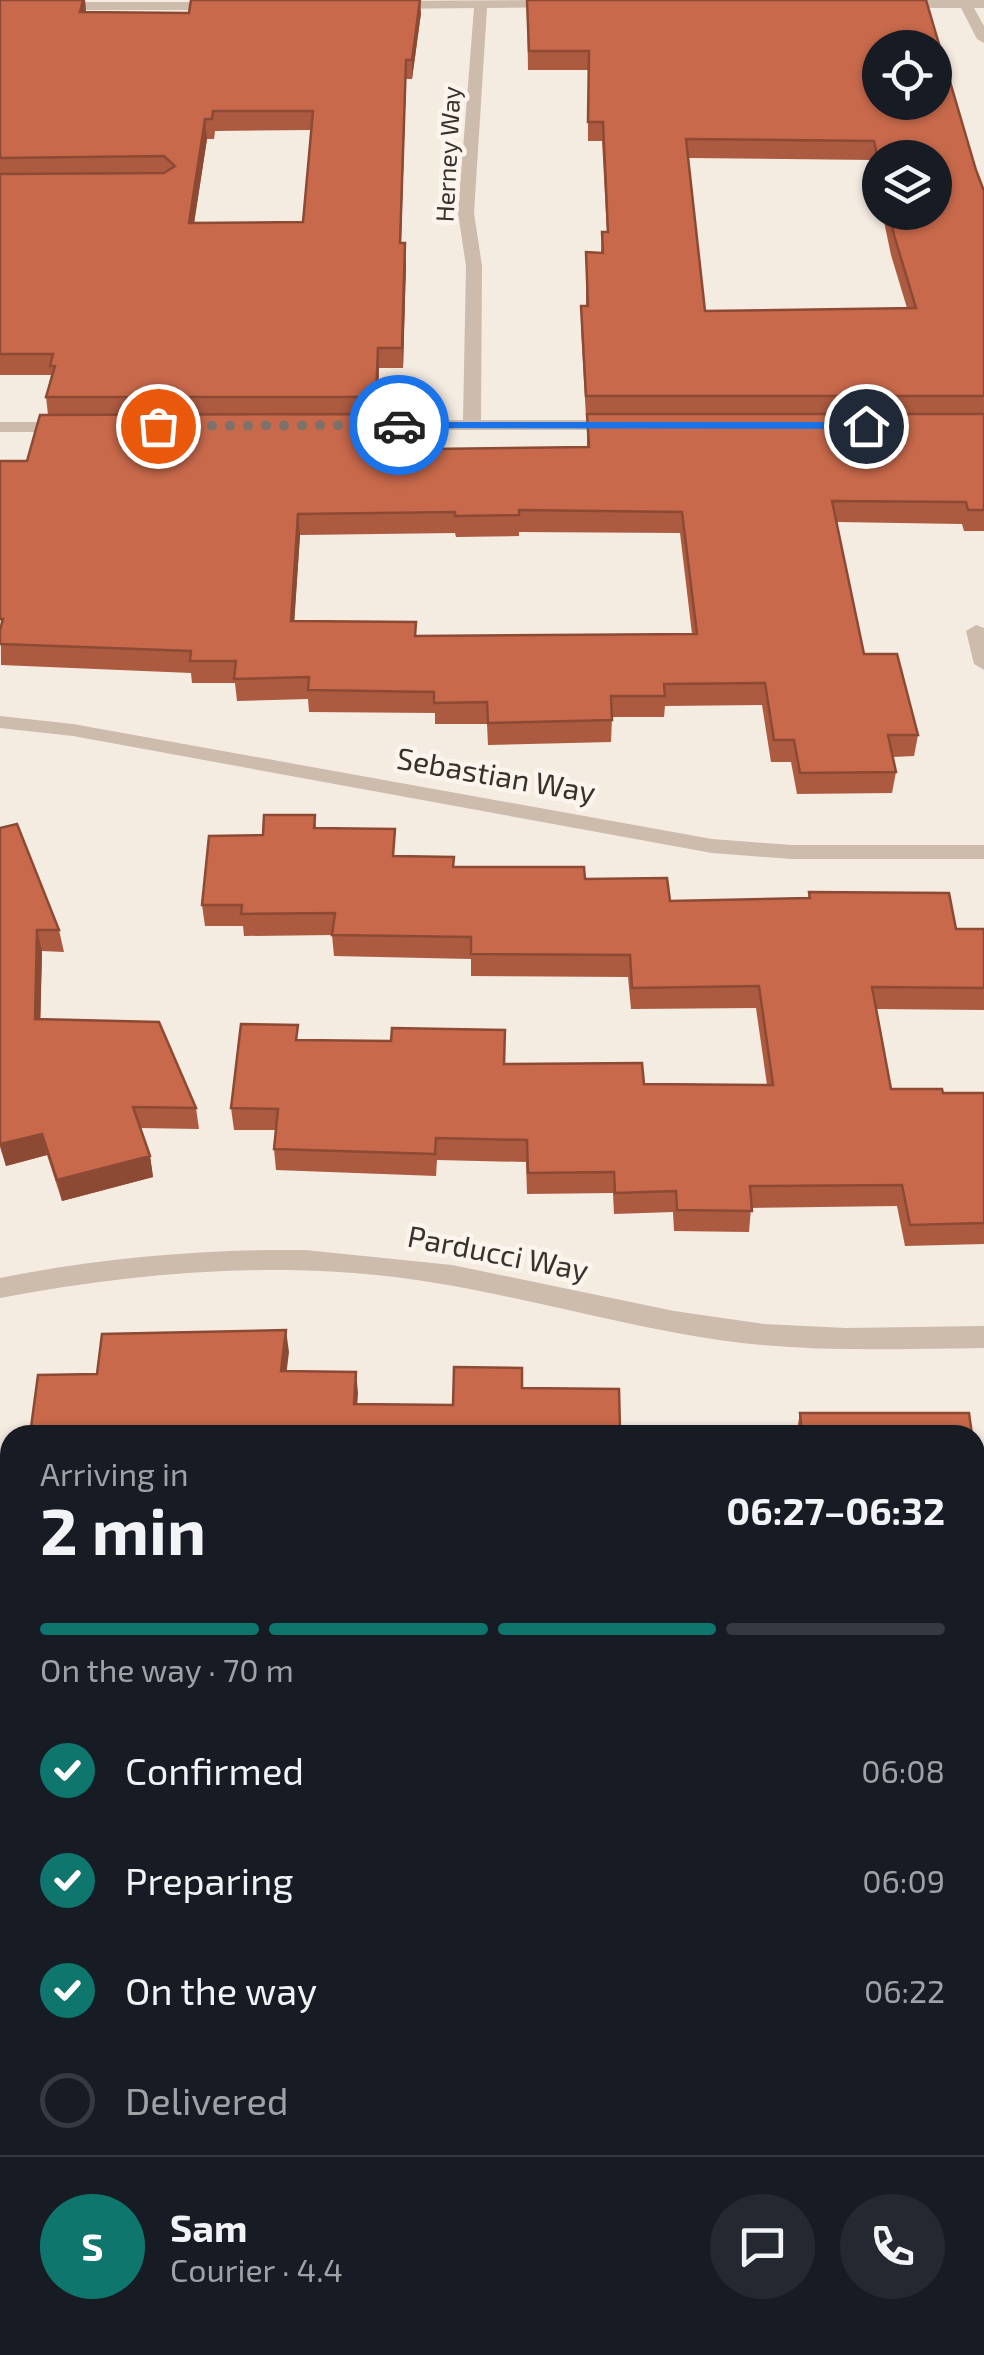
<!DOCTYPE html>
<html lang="en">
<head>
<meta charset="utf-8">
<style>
  :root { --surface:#171b24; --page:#242831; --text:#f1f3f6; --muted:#9ea1a6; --line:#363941; --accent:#0f766e }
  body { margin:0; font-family:"Exo 2",sans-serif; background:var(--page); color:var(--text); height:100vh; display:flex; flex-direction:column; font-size:38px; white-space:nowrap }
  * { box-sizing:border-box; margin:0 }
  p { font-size:32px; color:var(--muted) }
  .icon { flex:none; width:55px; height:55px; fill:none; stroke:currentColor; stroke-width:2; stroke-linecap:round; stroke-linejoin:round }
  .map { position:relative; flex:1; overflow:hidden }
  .side { position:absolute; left:0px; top:1425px; width:985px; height:930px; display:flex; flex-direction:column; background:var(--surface); border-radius:30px 30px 0 0; box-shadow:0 2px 8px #0004 }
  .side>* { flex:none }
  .controls { position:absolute; left:862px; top:30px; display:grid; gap:20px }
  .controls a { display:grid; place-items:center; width:90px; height:90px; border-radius:50%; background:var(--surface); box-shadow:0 2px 8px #0004; font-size:50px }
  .pin { position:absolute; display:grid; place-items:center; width:85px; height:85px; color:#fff; margin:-42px; border:5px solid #fff; border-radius:50%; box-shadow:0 2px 10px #0007 }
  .courier { position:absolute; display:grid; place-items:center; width:100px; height:100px; margin:-50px; border:8px solid #1a73e8; border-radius:50%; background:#fff; color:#222; box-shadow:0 2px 12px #0007 }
  .summary em { font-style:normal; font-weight:700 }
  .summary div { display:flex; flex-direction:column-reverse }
  .summary { display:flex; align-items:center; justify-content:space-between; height:170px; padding:0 40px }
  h1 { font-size:65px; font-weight:700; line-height:75px }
  .bar { display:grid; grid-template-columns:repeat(4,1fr); gap:15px 10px; align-content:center; height:120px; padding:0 40px }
  .bar i { height:12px; border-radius:8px; background:var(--line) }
  .bar .current { background:var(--accent) }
  .bar p { grid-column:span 4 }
  .line { display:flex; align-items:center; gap:25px; padding:0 40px; border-top:2px solid var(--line) }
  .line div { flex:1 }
  .round { display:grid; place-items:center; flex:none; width:105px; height:105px; border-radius:52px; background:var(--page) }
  ol { padding:0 40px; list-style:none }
  li { display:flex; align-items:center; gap:30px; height:110px }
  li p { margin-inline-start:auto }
  li .icon { padding:10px; border-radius:50%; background:var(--accent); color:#fff; stroke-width:4 }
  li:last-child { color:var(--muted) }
  li i { width:55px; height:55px; border:5px solid var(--line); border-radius:50% }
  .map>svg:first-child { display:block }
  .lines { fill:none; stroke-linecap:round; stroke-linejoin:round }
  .minor { fill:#cdbbac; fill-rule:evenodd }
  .secondary { fill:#a18a7d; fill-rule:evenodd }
  .wall { fill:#ac5a40; fill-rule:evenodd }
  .shaded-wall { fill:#8c4a34 }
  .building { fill:#c8694b; stroke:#8c4a34; stroke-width:2.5; fill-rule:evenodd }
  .route { fill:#1a73e8 }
  .done { stroke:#7c716b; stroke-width:10; stroke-dasharray:0 18 }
  .labels { text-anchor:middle; stroke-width:9; stroke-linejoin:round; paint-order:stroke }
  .far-street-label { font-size:25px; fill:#3b302b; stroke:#fbf5ee }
  .street-label { font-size:30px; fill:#3b302b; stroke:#fbf5ee }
</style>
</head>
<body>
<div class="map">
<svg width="984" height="2355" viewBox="0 0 984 2355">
  <rect width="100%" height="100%" fill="#f4ebe1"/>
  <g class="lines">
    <path class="minor" d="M560,0L565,1V7L487,8L474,213L482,266L481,420H620L629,425L620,430H339L336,426L345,421L463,420L466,266L458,213L474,8L390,9L383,5L390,1Z
      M984,0V8H974L984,26V43L977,39L961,8H895L888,4L895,0Z
      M0,2H225L232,6L225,10H0Z
      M0,422H70L79,427L70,432H0Z
      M976,625L984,628V670L974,664L966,631Z
      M0,716L73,724L712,839L792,845H984V859H792L712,853L73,736L0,728Z
      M305,1250L452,1265L674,1311L764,1324L846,1328L984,1326V1348C895,1349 807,1353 719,1340C597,1322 478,1282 354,1273C235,1264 117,1276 0,1298V1278C101,1258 202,1249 305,1250Z"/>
    <path class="secondary" d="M975,1795H984V1825H975Z
      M0,1809H10V1839H0Z
      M0,1896H10V1928H0Z
      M975,1979H984V2013H975Z
      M0,1983H10V2017H0Z"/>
  </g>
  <path class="wall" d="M0,0H85L86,12L421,13L412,79H406L401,243L406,263L403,368H379L377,417H376V447L429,449L587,447V417H586L581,327V306H586V252L601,253L602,232H607L602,141H588V70H528L527,0L976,170L984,191V531H964L962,524L837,522L864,654L918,735L914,756L893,757L896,772L892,793L797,794L791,762H771L762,705L665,706L664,717H612L611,742L488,745L487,724H435V713L309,712L308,699L237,701L235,683H192L191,673L1,665L0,461H27L48,415L46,397L51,375H0ZM311,130L303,222L194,223L207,139H214L215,131ZM688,158L872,160L880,201V158L935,212H882L891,255L907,308L705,311ZM519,532L680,533L692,634L416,636V622L294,621L300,535L455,533L456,537L519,536Z
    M315,815L316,828L396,856L454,867L585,879L670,901L808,898L809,892L956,929H984V1010L876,1009L891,1089L943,1093H984V1244L905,1246L897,1206L751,1208L749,1232L674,1231L673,1212L614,1214L613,1193L527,1194L526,1162L437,1160L436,1176L276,1170L274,1149L276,1130H234L231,1108L299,1040L504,1064L644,1084L767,1085L756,1008L631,1009L628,977L471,976V959L334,956L332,935L244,936L243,926H205L202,905L263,835Z
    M0,828L59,930L64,952L42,951L40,1019L196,1108L199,1129L140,1128L150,1156L153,1177L62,1201L47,1155L6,1166L0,1147Z
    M800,1413L972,1435H796Z
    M975,1452L976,1459H984V1573H975Z
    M674,2345H835L836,2355H675Z"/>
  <path class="shaded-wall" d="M83,0H85L86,14L80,12Z
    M420,0L421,13L412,79V60Z
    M406,60V79L400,263V243Z
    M205,119L207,139L191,243L189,223Z
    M405,243L406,263L403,368L402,348Z
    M378,348L379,368L377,417L376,397Z
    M298,514L300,535L293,642L291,621Z
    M37,930L42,951L40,1040L35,1019Z
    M42,1134L47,1155L6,1166L0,1144Z
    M150,1156L153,1177L62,1201L57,1180Z
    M286,1330L289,1352L284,1393L281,1371Z
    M356,1372L358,1393L356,1425L354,1404Z
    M53,2345H62V2355L52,2351Z"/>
  <path class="building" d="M0,0H83L80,12L189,13L191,0H420L412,60H406L400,243H405L402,348H378L376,397H46L55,366H50L53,354H0V174L164,173L175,166L164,156L0,158ZM213,111H313L303,222L189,223L205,119H212Z
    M527,0H926L976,170L984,191V396H586L581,306H588L586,252L603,253L602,232H608L603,122H588L589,51H529ZM880,48H935V102H880ZM686,139L874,141L880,169V158H935V212H889L894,235L916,308L705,311Z
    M376,414L374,447L429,446V449L589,447L587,414H984V510H968L966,502L832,501L864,654H897L918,735H888L896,772L800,773L794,740H774L765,683L664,684L665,696H611L612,720L488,723L487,702L434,703V692L308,690L309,677L234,679L236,661H190L191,651L0,644V630L3,619H0V461H27L40,415ZM519,510L682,512L697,634L415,636L416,622L291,621L298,514L455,512V516L519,515Z
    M264,815H315L314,828L395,829L393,856L454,857L453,867H584L585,879L667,878L670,901L810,898L809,892L949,893L956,929H984V988L872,987L891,1089H942L943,1093H984V1223L910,1225L902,1185L750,1186L752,1211L677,1210L676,1191L615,1193L614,1172L528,1173L527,1140L436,1138L435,1154L274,1149L278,1109L231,1108L241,1024L298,1025L296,1040L391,1041L392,1028L505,1030L504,1064L642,1063L644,1084L773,1085L759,986L632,988L630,955L471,954V937L332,935L335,913L241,914L242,905H202L209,836L263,835Z
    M17,824L59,930H37L35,1019L159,1022L196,1108L133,1107L150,1156L57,1180L42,1134L0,1144V828Z
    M286,1330L281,1371L356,1372L354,1404L453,1405L454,1367L522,1368V1388L619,1389L620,1429L706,1430V1435H30L38,1375L97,1374L102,1334Z
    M800,1413H969L972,1435H802Z
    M975,1452L976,1459H984V1552H975Z
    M10,2299V2345H53L52,2351L331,2353L330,2355H0V2300Z
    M678,2345H835L836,2355H679Z
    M575,2351V2355H385Z"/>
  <path class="route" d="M399,422H866L872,426L866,429L395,428Z"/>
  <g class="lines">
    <path class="done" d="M158,426L399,425"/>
  </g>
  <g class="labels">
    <g class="far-street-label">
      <text transform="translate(448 154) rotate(-87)" y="9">Herney Way</text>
    </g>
    <g class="street-label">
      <text transform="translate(496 776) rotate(10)" y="10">Sebastian Way</text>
      <text transform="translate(498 1254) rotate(11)" y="10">Parducci Way</text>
    </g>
  </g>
</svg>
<div class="controls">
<a><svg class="icon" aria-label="locate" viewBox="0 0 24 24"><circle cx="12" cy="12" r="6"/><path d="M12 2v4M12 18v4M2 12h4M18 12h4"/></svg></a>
<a><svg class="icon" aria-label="layers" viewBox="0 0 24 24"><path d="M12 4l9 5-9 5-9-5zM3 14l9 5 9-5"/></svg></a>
</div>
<div class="pin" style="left:158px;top:426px;background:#ea580c"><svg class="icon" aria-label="bag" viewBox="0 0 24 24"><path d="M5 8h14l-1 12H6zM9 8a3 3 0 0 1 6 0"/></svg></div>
<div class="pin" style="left:866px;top:426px;background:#1f2937"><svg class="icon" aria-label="home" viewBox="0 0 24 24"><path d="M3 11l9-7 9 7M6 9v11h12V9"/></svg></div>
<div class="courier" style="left:399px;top:425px"><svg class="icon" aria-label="car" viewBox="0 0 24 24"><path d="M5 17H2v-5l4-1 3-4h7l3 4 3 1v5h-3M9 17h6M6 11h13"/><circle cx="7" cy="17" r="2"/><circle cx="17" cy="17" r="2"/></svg></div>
<section class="side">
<div class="summary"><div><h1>2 min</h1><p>Arriving in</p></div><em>06:27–06:32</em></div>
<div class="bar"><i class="current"></i><i class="current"></i><i class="current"></i><i></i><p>On the way · 70 m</p></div>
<ol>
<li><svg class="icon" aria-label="check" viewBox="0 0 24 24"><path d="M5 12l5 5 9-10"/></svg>Confirmed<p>06:08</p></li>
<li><svg class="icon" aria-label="check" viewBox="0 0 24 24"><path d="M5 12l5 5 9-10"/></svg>Preparing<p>06:09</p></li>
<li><svg class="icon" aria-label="check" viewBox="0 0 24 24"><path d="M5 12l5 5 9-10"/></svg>On the way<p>06:22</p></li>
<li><i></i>Delivered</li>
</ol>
<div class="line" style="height:180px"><b class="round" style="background:var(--accent);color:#fff">S</b><div><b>Sam</b><p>Courier · 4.4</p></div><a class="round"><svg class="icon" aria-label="chat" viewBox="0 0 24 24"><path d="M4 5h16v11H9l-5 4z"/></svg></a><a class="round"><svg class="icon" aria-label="phone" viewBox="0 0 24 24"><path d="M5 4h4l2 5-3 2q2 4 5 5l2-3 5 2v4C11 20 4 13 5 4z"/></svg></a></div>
</section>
</div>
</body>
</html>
